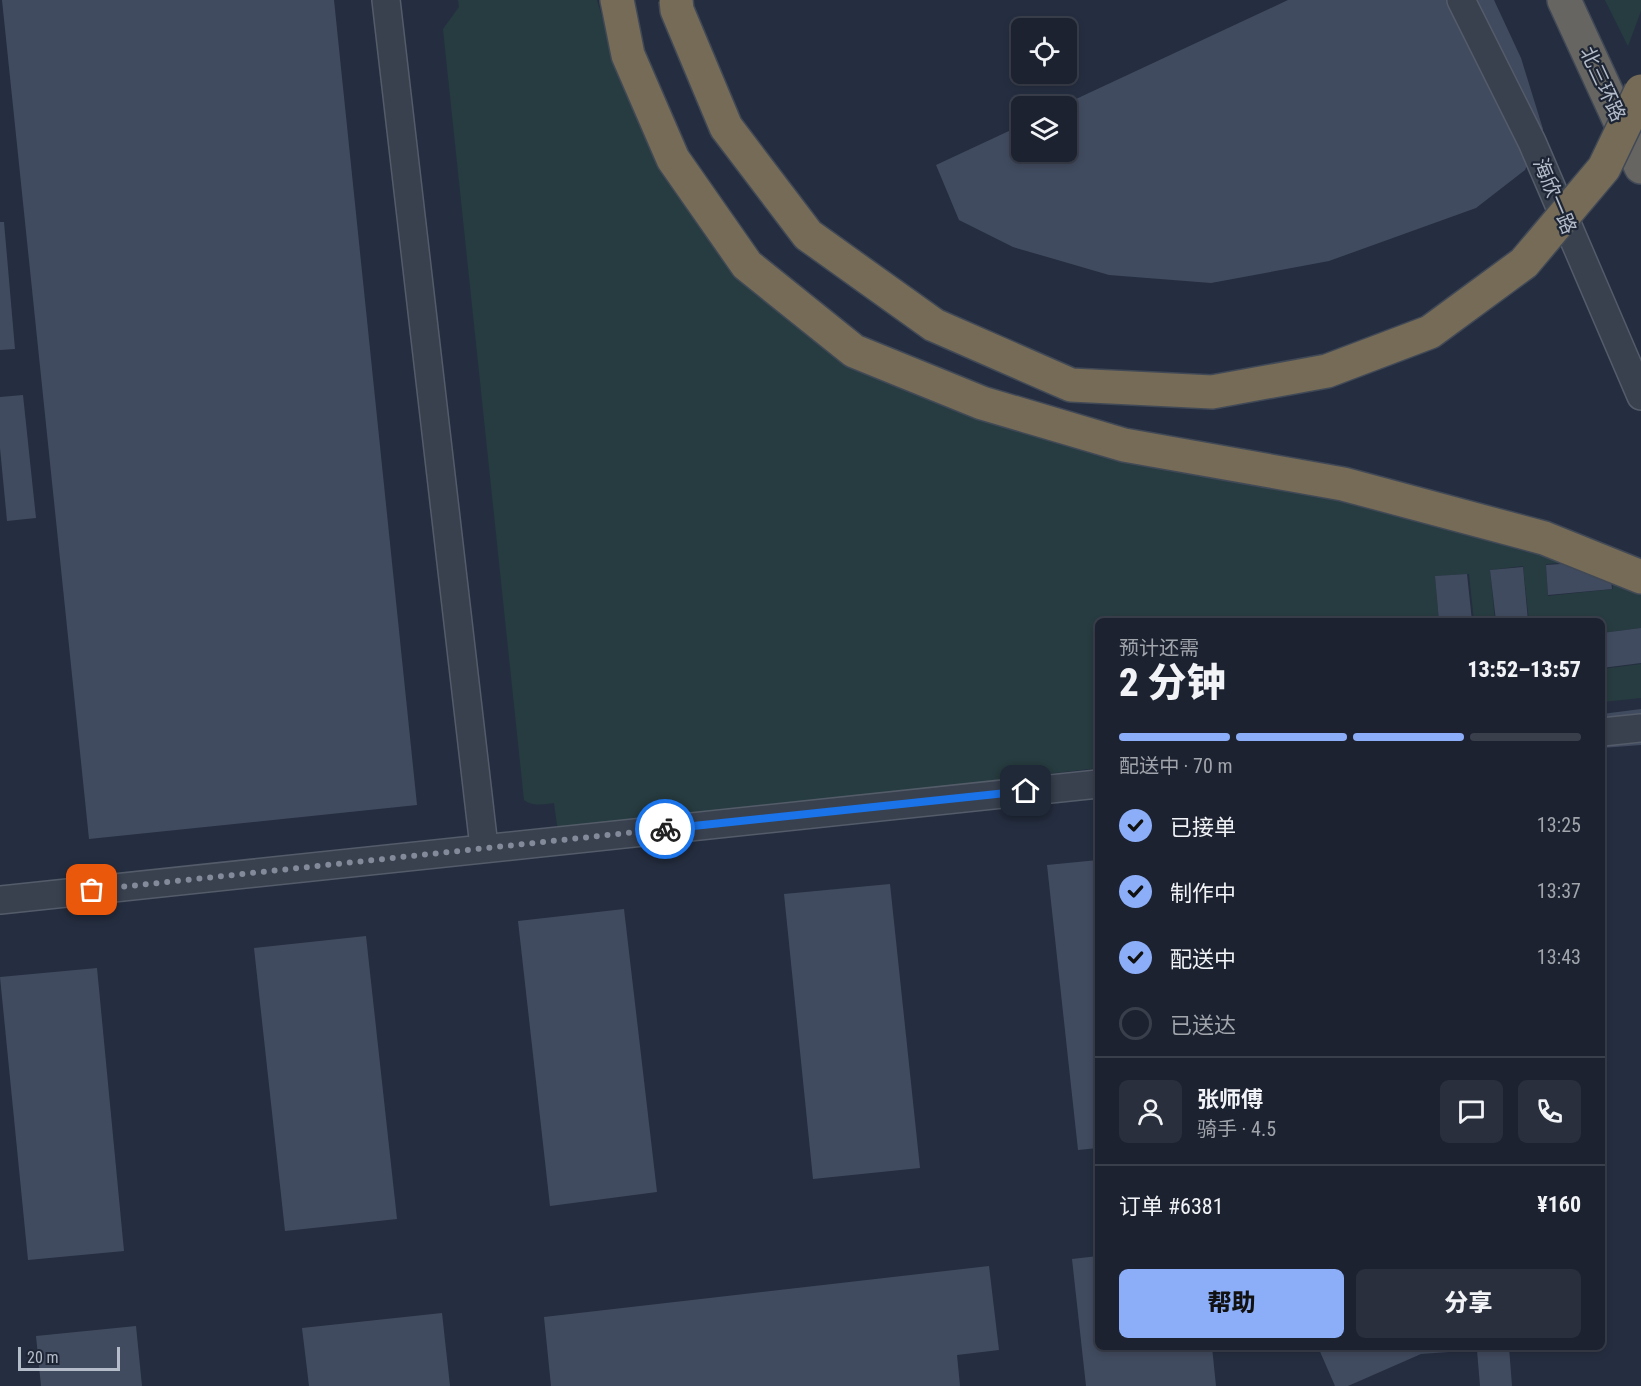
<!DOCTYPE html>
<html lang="zh">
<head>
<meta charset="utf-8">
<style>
  :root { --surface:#1c2230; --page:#292f3c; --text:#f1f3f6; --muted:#a0a4ab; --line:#3a3f4c; --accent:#8caef8 }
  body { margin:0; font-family:"Roboto Condensed","Noto Sans SC",sans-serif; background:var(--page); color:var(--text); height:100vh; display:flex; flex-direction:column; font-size:22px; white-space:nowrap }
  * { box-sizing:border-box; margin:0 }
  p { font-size:20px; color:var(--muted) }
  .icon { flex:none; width:33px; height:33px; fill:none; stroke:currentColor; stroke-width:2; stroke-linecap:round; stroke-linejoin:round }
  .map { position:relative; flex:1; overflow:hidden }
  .drawer { position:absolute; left:1095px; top:618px; width:510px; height:732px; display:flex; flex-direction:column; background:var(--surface); border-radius:9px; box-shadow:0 3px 9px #0003,0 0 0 2px var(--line) }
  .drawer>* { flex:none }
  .buttons { position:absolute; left:1011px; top:18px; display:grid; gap:12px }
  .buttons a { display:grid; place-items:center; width:66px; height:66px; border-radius:9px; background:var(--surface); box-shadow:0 3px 9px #0003,0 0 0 2px var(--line); font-size:30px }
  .scale { position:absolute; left:18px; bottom:15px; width:102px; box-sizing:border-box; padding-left:6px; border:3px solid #b5bcca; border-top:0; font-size:16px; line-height:21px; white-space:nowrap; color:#b5bcca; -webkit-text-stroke:4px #1e2635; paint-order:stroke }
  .pin { position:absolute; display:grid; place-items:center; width:51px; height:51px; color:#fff; margin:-26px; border-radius:12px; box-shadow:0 3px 9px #0006 }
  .courier { position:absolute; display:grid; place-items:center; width:60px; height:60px; margin:-30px; border:4px solid #1a73e8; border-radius:50%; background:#fff; color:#222; box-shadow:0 2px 8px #0007 }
  .overview em { font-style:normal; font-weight:800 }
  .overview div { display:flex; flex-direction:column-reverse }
  .overview { display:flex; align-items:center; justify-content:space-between; height:102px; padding:0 24px }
  h1 { font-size:39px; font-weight:800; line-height:45px }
  .bar { display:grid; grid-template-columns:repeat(4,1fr); gap:9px 6px; align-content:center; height:72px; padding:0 24px }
  .bar i { height:8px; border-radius:4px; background:var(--line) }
  .bar .selected { background:var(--accent) }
  .bar p { grid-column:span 4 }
  .line { display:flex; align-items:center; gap:15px; padding:0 24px; border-top:2px solid var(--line) }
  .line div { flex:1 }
  .round { display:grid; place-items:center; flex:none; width:63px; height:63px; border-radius:9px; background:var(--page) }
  ol { padding:0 24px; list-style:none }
  li { display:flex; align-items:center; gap:18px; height:66px }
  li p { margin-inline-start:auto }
  li .icon { padding:6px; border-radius:50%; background:var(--accent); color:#111; stroke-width:4 }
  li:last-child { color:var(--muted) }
  li i { width:33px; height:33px; border:3px solid var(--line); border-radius:50% }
  .button { display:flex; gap:12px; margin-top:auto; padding:12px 24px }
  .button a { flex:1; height:69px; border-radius:9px; background:var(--accent); color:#111; font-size:24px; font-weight:800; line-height:69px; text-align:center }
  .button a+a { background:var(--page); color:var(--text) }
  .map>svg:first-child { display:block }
  .green { fill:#273c40 }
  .building { fill:#414b5f }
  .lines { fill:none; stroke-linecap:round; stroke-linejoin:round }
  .minor-casing { stroke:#545c6a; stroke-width:30 }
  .trunk-casing { stroke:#414957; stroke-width:36 }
  .motorway-casing { stroke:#414957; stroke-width:36 }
  .minor { stroke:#39414f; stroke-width:27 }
  .trunk { stroke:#666562; stroke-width:33 }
  .motorway { stroke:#756b56; stroke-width:33 }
  .motorway-bridge-casing { stroke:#414957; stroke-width:36; stroke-linecap:butt }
  .motorway-bridge { stroke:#756b56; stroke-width:33 }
  .done { stroke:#838a9a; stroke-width:6; stroke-dasharray:0 10.8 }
  .route { stroke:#1a73e8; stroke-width:8 }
  .labels { text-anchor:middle; stroke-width:4.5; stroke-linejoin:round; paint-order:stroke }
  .street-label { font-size:20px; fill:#b5bcca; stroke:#1e2635 }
</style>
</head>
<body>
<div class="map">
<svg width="1641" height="1386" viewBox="0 0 1641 1386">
  <rect width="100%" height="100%" fill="#252e40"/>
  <path class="green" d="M458,0H597L612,51L664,158L824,325L1164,456L1592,561L1546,564L1548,596L1613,589L1611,567L1641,578V628L1602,633V621H1529L1523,566L1490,570L1495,621H1474L1469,574L1435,576L1439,621H1098V768L558,832L554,803C544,804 533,807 524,800L443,29L459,7Z
    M1605,0H1641V11L1628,46Z
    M1641,664V698L1602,702V669Z"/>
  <path class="building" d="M2,0H334L417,805L89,839Z
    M1288,0H1494L1521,58L1543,129L1525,170L1476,208L1329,261L1211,283L1109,275L1013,247L959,220L936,165L1022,125V152H1066V106H1061Z
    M0,222H4L15,349L0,350Z
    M23,395L36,518L7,521L0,448V397Z
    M1604,561L1609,562L1612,589L1548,595L1546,565Z
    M1523,567L1528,621H1496L1490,570Z
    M1467,574L1472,621H1439L1435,576Z
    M1641,628V663L1602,668V633Z
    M1641,709V745L1602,748V714Z
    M1098,860V1148L1078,1150L1047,865Z
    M890,884L920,1168L813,1179L784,894Z
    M624,909L657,1192L550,1206L518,921Z
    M366,936L397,1219L285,1231L254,948Z
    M97,968L124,1251L28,1260L0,977Z
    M1098,1256V1347H1212L1216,1386H1086L1072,1259Z
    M989,1266L999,1350L957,1355L960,1386H551L544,1317Z
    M442,1313L450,1386H309L302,1328Z
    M136,1326L142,1386H41L36,1336Z
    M1318,1347H1509L1512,1386H1480L1477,1350L1421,1354L1348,1386H1335Z"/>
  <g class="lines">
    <g class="minor-casing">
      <path id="minor" d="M386,0L484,847
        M1461,0L1532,142L1641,396
        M1602,732L1641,728
        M0,900L1098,784"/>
    </g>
    <g class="trunk-casing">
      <path id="trunk" d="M1564,0L1641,167"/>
    </g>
    <g class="motorway-casing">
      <path id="motorway" d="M617,0L628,55L673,159L747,265L854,351L982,403L1124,445L1343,484L1544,538L1641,577"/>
    </g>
    <use href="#minor" class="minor"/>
    <use href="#trunk" class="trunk"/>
    <use href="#motorway" class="motorway"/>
    <g class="motorway-bridge-casing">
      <path id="motorway-bridge" d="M676,0L677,10L726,127L808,235L934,325L1071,385L1212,392L1327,371L1430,332L1524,263L1604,168L1641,91"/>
    </g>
    <use href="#motorway-bridge" class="motorway-bridge"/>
  </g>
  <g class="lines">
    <path class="done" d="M92,890L665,829"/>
    <path class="route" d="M665,829L1026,791"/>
  </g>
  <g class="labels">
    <g class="street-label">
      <text transform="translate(1603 84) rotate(65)" y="7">北三环路</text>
      <text transform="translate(1555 196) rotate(67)" y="7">海欣一路</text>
    </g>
  </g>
</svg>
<div class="buttons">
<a><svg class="icon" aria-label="locate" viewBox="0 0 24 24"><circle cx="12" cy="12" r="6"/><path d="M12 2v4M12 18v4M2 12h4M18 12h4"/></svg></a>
<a><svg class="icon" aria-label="layers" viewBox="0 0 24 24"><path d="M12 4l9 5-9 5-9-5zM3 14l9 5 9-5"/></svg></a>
</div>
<div class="scale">20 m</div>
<div class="pin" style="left:92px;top:890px;background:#ea580c"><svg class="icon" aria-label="bag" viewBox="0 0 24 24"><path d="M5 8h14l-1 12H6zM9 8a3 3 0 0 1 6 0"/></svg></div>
<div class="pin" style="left:1026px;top:791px;background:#1f2937"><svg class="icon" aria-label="home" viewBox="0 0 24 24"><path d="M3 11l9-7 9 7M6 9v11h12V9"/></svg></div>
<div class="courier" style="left:665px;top:829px"><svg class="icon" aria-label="bike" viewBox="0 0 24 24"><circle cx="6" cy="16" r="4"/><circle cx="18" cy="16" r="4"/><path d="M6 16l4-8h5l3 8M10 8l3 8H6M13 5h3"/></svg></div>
<section class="drawer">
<div class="overview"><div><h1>2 分钟</h1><p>预计还需</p></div><em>13:52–13:57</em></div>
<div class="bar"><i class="selected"></i><i class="selected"></i><i class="selected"></i><i></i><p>配送中 · 70 m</p></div>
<ol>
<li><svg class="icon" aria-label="check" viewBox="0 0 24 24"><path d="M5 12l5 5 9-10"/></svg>已接单<p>13:25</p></li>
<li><svg class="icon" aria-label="check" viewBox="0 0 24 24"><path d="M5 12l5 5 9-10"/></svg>制作中<p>13:37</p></li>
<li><svg class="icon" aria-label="check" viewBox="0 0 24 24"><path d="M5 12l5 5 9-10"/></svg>配送中<p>13:43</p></li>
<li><i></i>已送达</li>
</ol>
<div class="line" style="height:108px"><a class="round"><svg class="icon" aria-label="person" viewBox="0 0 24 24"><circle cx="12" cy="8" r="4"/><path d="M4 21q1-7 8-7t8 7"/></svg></a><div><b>张师傅</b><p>骑手 · 4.5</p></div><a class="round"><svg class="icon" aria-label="chat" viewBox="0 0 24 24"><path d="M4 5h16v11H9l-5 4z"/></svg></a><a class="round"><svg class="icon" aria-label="phone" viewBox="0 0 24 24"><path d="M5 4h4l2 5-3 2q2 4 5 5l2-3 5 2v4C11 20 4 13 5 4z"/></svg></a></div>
<div class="line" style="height:78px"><div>订单 #6381</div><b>¥160</b></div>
<div class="button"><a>帮助</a><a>分享</a></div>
</section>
</div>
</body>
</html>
